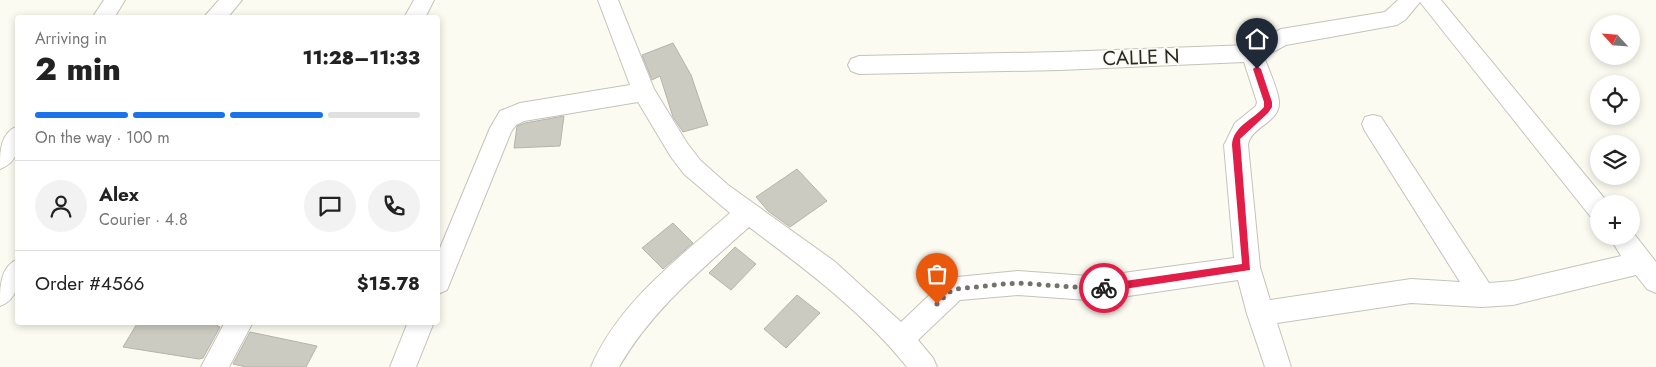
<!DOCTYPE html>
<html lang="en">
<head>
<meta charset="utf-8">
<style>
  :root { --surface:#fff; --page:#f2f2f2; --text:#222; --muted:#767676; --line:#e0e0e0; --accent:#1a73e8 }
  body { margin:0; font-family:Jost,sans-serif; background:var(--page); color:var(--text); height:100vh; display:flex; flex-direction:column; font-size:19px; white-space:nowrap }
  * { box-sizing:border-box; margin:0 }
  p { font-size:16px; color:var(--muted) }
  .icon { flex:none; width:28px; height:28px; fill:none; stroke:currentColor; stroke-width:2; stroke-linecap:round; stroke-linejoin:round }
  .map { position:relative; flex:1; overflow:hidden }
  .panel { position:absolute; left:15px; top:15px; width:425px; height:310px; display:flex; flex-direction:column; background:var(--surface); border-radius:5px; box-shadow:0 2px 8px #0003 }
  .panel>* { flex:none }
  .needle { width:32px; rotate:296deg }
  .buttons { position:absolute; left:1590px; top:15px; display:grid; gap:10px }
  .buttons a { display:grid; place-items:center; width:50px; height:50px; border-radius:50%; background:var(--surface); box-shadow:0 2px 8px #0003; font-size:25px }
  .pin { position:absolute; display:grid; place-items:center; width:42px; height:42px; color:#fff; margin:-51px -21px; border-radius:50% 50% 50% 0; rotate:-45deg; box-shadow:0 0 5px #0007 }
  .pin .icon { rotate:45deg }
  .courier { position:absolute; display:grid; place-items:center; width:50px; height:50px; margin:-25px; border:4px solid #e11d48; border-radius:50%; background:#fff; color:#222; box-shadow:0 1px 6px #0007 }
  .headline em { font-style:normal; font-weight:800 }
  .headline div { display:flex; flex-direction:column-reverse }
  .headline { display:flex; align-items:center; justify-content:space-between; height:85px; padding:0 20px }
  h1 { font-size:32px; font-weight:800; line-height:38px }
  .bar { display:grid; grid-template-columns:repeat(4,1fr); gap:8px 5px; align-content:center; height:60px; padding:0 20px }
  .bar i { height:6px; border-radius:4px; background:var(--line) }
  .bar .on { background:var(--accent) }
  .bar p { grid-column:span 4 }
  .line { display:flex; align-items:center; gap:12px; padding:0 20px; border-top:1px solid var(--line) }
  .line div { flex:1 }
  .round { display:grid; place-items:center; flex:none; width:52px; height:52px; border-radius:26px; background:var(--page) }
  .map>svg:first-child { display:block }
  .building { fill:#cccbc2; stroke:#b5b4ab }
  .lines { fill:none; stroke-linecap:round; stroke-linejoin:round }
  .street-casing { stroke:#c4c3ba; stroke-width:2 }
  .street { fill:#fff; fill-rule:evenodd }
  .route { fill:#e11d48 }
  .done { stroke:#73726c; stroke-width:5; stroke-dasharray:0 9 }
  .labels { text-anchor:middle; stroke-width:4; stroke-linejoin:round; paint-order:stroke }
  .street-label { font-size:20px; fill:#292925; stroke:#fcfbf1 }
</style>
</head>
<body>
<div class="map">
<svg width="1656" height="367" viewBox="0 0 1656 367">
  <rect width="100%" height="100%" fill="#fcfbf1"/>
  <path class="building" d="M673,43L691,75L708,125L683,132L673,117L660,76L652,80L642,55Z
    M564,116L560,146L514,148L517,126L525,123Z
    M797,169L827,201L790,227L768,211L756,197Z
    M673,223L693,243L663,269L642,248Z
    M735,247L756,264L731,290L709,273Z
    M797,295L820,313L786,348L764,329Z
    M138,322H219L217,326L220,327L203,358L199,359L123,347Z
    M250,332L317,346L306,367H246L233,364Z"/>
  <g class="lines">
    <g class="street-casing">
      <path id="street" d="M104,0H125L114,18H92Z
        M219,0H242L227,18H203Z
        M414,0H434L425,18H404Z
        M598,0H618L654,89L687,143L700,160L728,185L834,261L901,322L940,285L957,277L1018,271L1088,276L1108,275L1234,258L1224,145L1235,123L1256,106L1257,102L1244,62L1060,70L859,74L851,71L848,65L851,59L859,56L1060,52L1249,45L1281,29L1385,12L1398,0H1441L1609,204H1599V219L1590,216L1420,2L1405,20L1397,25L1286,45L1264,57C1268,68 1279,92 1279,102C1280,123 1251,126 1248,145L1260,267L1270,300L1411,279L1460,282L1365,131L1362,124L1365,117L1373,115L1381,117L1489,283L1513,281L1621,256L1609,236H1631V230L1656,262V293L1647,289L1636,275L1513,305L1482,307L1411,303L1277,323L1291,367H1265L1247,314L1238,280L1108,299L1088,300L1018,295L960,300L918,340L933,358L937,367H907C863,312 805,269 749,227C701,270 651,311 619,367H591C618,303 679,258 730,213L684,174L671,157L638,102L524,121L516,125L511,132L447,290L438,294V253L490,128L500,111L520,103L630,85Z
        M18,126C18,144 21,161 0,169C0,151 0,133 18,126Z
        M18,259C18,278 21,298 0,306C0,286 0,267 18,259Z
        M225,322H253L229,367H201Z
        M408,322H434L416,367H390Z"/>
    </g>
    <use href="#street" class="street"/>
  </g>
  <path class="route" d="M1257,66L1261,69L1272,102V107L1268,113L1240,139L1250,270L1104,292L1101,290L1100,288L1104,284L1242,264L1232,145C1233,126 1253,120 1264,107V102L1253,69Z"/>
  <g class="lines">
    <path class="done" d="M937,304L949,292L957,289L1003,284L1018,283L1088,288H1104"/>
  </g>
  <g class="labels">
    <g class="street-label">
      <text transform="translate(1141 57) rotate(-2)" y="7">CALLE N</text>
    </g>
  </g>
</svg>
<div class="buttons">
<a><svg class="needle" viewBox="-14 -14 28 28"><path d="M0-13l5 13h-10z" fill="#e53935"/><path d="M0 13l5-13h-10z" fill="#767676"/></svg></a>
<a><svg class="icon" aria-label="locate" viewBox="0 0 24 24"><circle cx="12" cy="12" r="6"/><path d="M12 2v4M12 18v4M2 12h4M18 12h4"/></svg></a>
<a><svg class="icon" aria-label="layers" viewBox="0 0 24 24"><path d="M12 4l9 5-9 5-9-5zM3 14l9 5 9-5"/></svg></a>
<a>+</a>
</div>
<div class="pin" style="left:937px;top:304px;background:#ea580c"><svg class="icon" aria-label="bag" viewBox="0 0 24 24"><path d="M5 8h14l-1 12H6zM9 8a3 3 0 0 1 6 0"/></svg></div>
<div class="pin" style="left:1257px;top:69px;background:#1f2937"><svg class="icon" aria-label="home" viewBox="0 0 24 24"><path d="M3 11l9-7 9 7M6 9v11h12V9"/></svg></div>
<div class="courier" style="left:1104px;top:288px"><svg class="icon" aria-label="bike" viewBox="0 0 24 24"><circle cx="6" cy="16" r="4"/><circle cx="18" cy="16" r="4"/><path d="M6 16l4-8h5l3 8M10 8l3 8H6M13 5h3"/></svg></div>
<section class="panel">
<div class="headline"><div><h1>2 min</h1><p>Arriving in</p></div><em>11:28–11:33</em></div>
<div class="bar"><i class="on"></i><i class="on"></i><i class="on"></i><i></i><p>On the way · 100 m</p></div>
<div class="line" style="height:90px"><a class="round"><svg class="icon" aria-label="person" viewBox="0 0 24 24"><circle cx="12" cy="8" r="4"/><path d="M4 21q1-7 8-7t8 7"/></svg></a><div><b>Alex</b><p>Courier · 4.8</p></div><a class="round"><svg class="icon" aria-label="chat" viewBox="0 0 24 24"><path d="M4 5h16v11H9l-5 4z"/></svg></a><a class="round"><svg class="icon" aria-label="phone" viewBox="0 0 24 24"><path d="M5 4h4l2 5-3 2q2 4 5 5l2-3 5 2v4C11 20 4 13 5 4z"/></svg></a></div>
<div class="line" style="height:65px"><div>Order #4566</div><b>$15.78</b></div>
</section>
</div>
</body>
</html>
